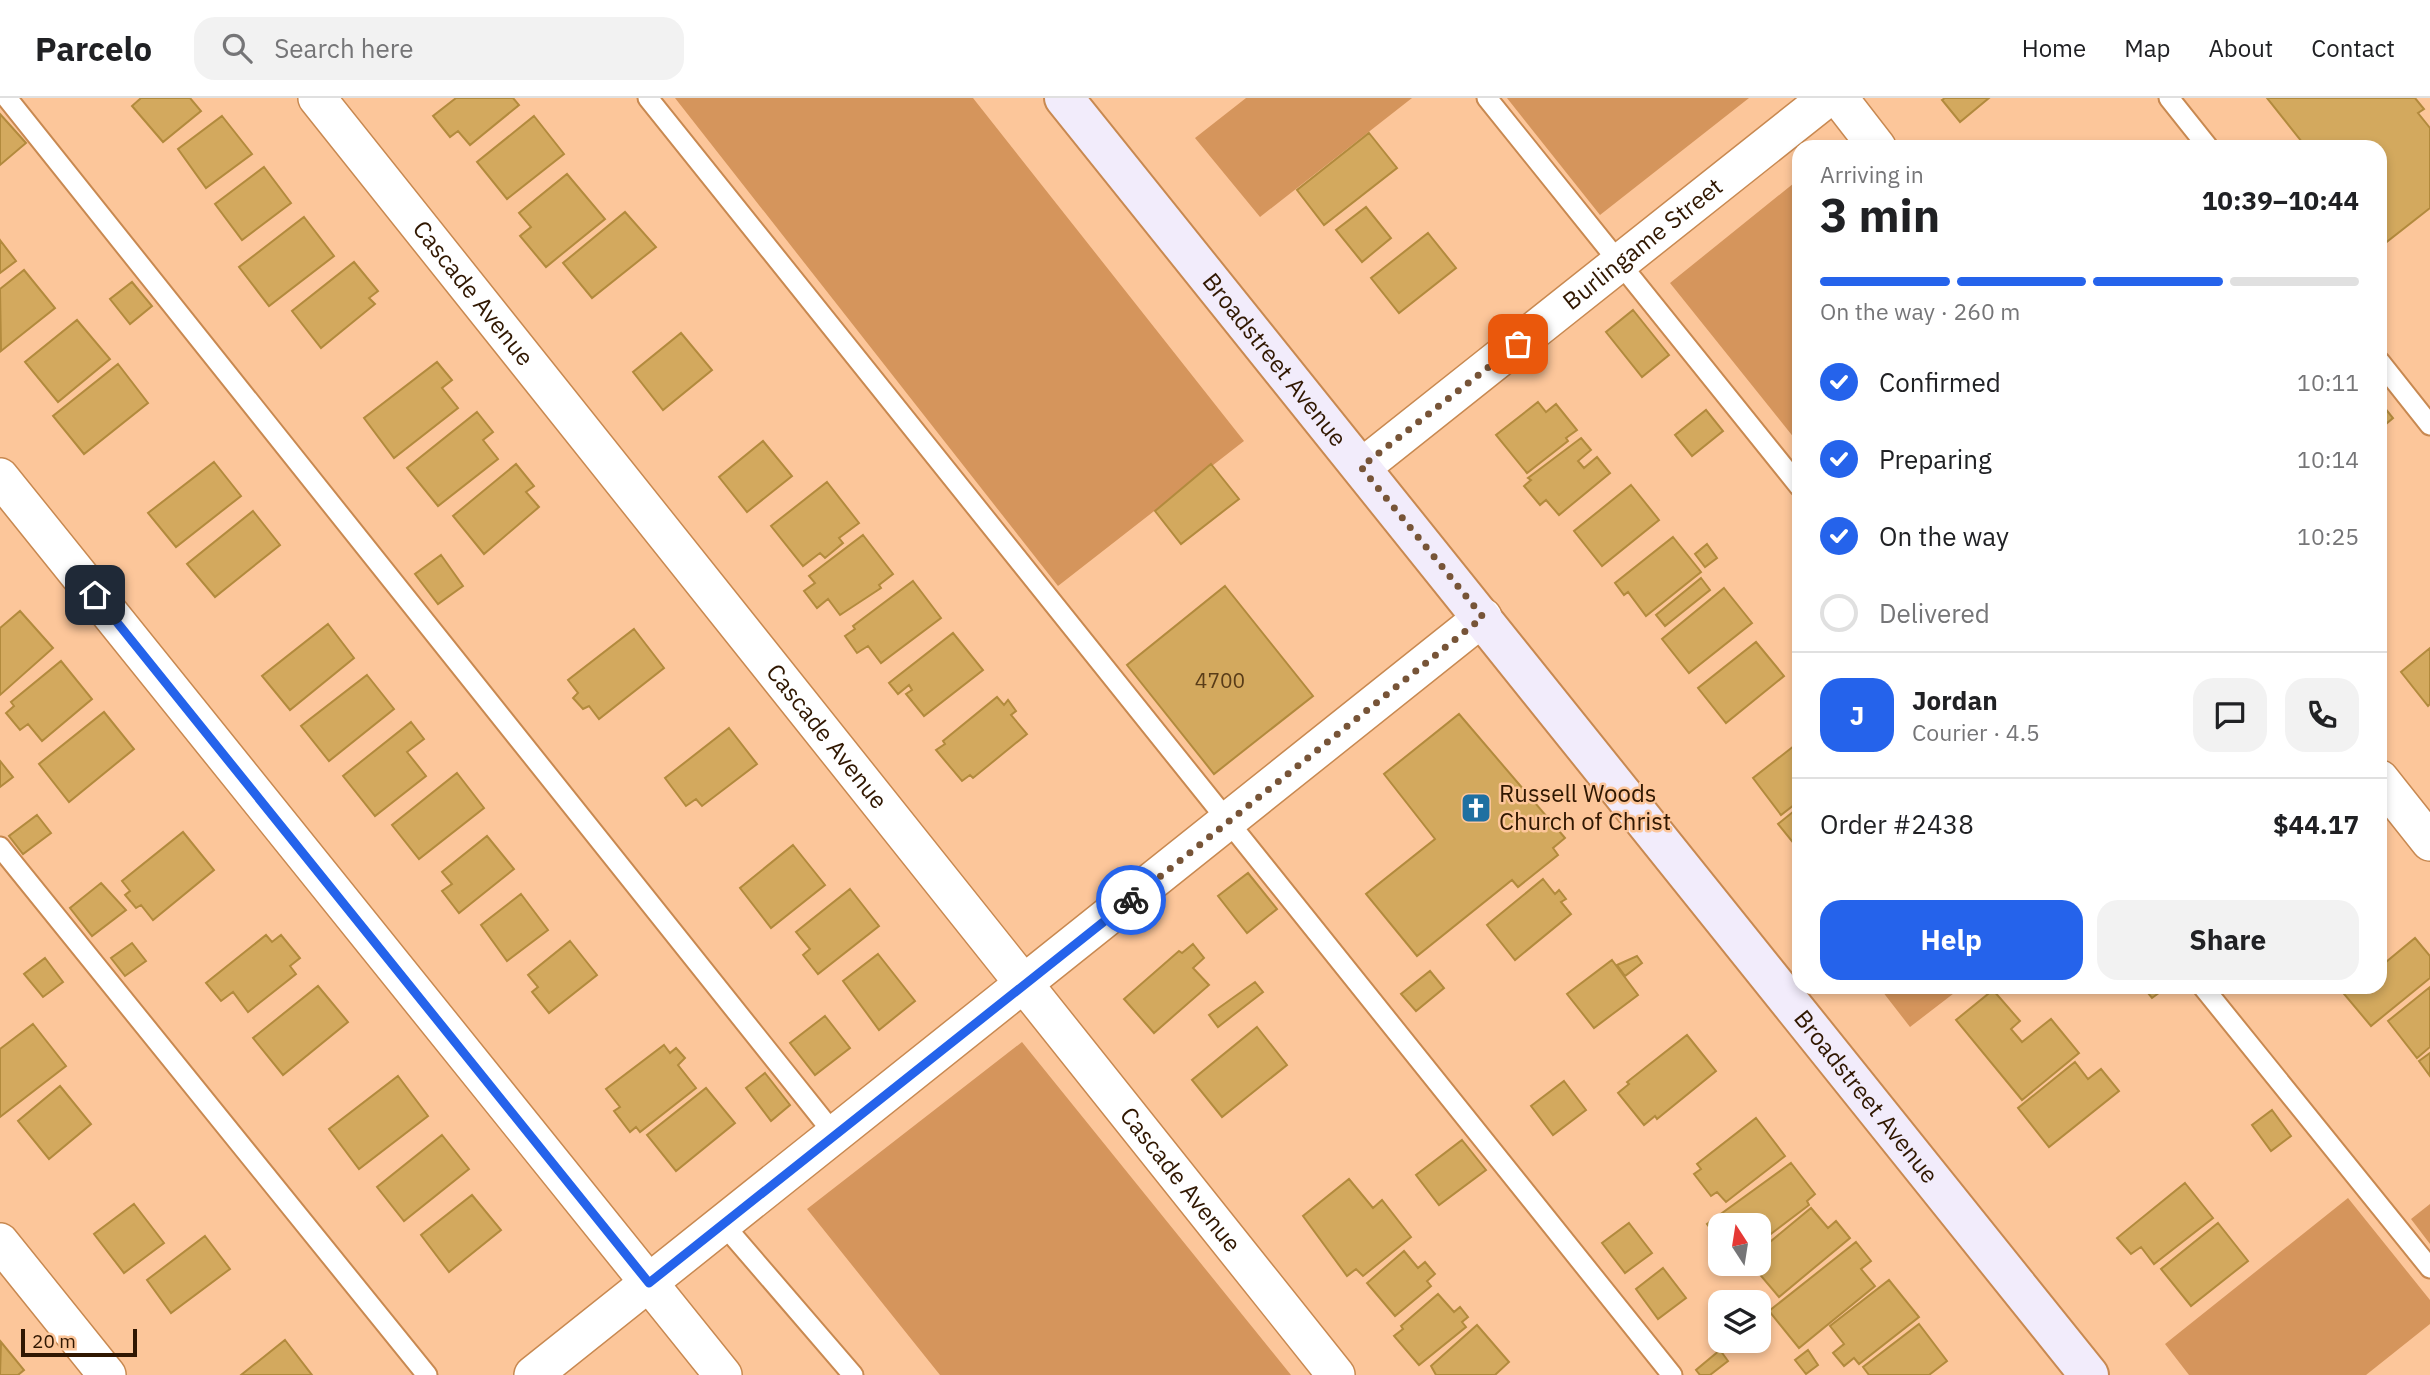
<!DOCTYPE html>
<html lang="en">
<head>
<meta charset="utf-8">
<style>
  :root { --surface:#fff; --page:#f2f2f2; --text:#202124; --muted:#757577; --line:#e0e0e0; --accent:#2563eb }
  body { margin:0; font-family:"IBM Plex Sans",sans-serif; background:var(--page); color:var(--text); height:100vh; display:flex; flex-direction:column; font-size:26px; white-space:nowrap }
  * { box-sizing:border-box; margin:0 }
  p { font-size:23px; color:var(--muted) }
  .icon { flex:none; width:38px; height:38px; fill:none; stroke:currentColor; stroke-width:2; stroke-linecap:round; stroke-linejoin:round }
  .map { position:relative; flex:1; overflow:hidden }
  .details { position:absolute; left:1792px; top:42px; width:595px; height:854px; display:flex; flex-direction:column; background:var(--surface); border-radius:21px; box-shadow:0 4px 10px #0003 }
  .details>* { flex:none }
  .needle { width:46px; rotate:348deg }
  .buttons { position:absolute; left:1708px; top:1115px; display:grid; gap:14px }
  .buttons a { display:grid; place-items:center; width:63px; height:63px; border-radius:14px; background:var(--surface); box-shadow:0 4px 10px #0003; font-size:35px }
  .scale { position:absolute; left:21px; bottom:18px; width:116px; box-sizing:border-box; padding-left:7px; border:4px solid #301701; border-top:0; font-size:19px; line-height:24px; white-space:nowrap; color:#301701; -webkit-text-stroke:5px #fcc69a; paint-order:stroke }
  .pin { position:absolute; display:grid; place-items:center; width:60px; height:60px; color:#fff; margin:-30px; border-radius:14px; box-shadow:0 4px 10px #0006 }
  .courier { position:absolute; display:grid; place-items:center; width:70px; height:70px; margin:-35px; border:5px solid #2563eb; border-radius:50%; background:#fff; color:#222; box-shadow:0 2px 9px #0007 }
  .summary em { font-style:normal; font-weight:800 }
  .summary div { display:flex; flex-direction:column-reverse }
  .summary { display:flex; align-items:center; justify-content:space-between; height:119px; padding:0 28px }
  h1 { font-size:46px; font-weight:800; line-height:52px }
  .bar { display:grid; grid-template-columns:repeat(4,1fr); gap:10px 7px; align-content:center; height:84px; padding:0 28px }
  .bar i { height:9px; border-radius:5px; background:var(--line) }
  .bar .active { background:var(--accent) }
  .bar p { grid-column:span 4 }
  .line { display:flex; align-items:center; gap:18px; padding:0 28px; border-top:2px solid var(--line) }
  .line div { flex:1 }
  .round { display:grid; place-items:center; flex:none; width:74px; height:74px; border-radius:21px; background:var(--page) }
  ol { padding:0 28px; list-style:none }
  li { display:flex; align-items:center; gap:21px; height:77px }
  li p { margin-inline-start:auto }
  li .icon { padding:7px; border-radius:50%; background:var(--accent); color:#fff; stroke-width:4 }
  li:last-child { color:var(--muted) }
  li i { width:38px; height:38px; border:4px solid var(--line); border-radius:50% }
  .cta { display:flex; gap:14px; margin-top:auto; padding:14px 28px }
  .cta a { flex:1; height:80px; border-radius:21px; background:var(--accent); color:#fff; font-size:28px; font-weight:800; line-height:80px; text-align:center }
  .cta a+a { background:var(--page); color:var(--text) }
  header { display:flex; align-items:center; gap:42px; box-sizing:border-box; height:98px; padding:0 35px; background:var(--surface); border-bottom:2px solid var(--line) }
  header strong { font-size:33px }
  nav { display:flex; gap:38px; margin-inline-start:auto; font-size:24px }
  .search { width:490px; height:63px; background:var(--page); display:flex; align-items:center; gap:18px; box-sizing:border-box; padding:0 24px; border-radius:21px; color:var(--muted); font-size:26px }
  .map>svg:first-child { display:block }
  .green { fill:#d5955c }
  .building { fill:#d3a95e; stroke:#b28a3d; stroke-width:2 }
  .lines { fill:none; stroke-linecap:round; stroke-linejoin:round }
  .lane-casing { stroke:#c88951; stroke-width:23 }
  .street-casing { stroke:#c88951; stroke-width:40 }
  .secondary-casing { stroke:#c88951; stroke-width:42 }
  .lane { stroke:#fff; stroke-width:19 }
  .street { stroke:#fff; stroke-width:37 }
  .secondary { stroke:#f2ecfb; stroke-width:38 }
  .done { stroke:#775437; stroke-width:7; stroke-dasharray:0 12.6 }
  .route { stroke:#2563eb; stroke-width:9 }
  .labels { text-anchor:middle; stroke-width:5; stroke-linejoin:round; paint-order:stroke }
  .number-label { font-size:21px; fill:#593c18 }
  .street-label { font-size:24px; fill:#301701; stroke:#fcc69a }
  .poi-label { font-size:24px; fill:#301701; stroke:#fcc69a; text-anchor:start }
</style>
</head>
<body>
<header>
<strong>Parcelo</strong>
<div class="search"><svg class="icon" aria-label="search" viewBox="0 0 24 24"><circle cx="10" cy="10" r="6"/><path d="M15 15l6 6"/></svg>Search here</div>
<nav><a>Home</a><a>Map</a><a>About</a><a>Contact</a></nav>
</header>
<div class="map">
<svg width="2430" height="1277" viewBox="0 0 2430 1277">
  <rect width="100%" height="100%" fill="#fcc69a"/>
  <path class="green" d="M675,0H973L1244,343L1058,488Z
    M1246,0H1412L1260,119L1195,40Z
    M1507,0H1749L1600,117Z
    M1799,81V346L1670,185Z
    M1879,889H1962L1910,929Z
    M1022,944L1291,1277H940L807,1111Z
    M2348,1100L2430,1202V1226L2366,1277H2189L2165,1246Z
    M2430,1106V1146L2411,1121Z"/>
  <path class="building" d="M141,0H190L201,13L163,44L132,8Z
    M456,0H513L519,7L470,47L458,33L450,39L433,18Z
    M1945,0H1989L1960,24L1942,2Z
    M2267,0H2415L2424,11L2418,15L2430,30V110L2384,146L2380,141V49H2306Z
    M0,16L26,45L0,67Z
    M222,18L252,56L206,90L178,51Z
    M534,18L564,56L507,101L477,64Z
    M1369,35L1397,70L1324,127L1297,92Z
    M264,69L291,105L242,142L215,106Z
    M567,76L605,121L546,169L520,138L531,129L519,115Z
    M1366,109L1391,140L1362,164L1336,132Z
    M625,114L656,149L592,200L563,165Z
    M304,119L334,158L269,208L239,169Z
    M1428,135L1456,170L1399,215L1371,180Z
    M0,142L16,163L0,175Z
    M354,164L378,193L369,200L375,206L321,250L292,213Z
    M24,172L55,210L1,253L0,191Z
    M132,184L152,208L130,226L110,201Z
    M1633,212L1669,257L1642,279L1606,234Z
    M77,222L110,261L58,304L25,264Z
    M681,235L712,272L663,312L633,274Z
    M437,264L452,282L442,290L458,310L394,360L364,320Z
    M118,266L148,305L84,356L53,318Z
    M1538,304L1546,314L1556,306L1577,332L1566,340L1568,343L1527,375L1496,337Z
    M2384,309L2393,320L2380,331V312Z
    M1706,312L1723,333L1692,358L1675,337Z
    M477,314L493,334L483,342L498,361L438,408L407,370Z
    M1581,340L1591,352L1578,363L1584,370L1597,359L1610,375L1559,417L1546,402L1540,407L1524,388L1531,382L1528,380Z
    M763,343L792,378L747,414L719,379Z
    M214,364L241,398L176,449L148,415Z
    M516,366L534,388L526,394L539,409L484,456L453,418Z
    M1211,366L1239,401L1181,446L1155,413Z
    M827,384L859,425L839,440L843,445L825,460L820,455L803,468L771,428Z
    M1631,387L1659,422L1602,468L1574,433Z
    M253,413L280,447L215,499L187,466Z
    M863,437L893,476L879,487L881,490L840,517L828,501L817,510L804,493L815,485L809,478Z
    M1673,439L1701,474L1646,518L1628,494L1624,497L1615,485Z
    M1707,446L1717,460L1705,469L1695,456Z
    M441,457L463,488L438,506L415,476Z
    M1701,480L1710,492L1665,528L1656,517Z
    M913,483L941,520L881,565L868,548L857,555L845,538L855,531L853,528Z
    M1225,488L1313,598L1214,676L1127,567Z
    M1724,490L1752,525L1689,575L1662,541Z
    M20,513L53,550L0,597V530Z
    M328,526L354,560L290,612L262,578Z
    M634,531L664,570L599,621L589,608L583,611L573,600L578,595L568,582Z
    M953,535L983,572L924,618L906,596L912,592L909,587L898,596L889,585Z
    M1756,544L1784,578L1726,625L1698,590Z
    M2430,550V606L2428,608L2401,574Z
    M61,563L92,601L42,643L28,626L20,632L6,615L14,608L11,604Z
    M367,577L394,611L329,663L301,628Z
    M997,599L1004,607L1008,602L1016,613L1011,617L1027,636L973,680L970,677L962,683L936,652L945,646L943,643Z
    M104,614L134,651L69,704L39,666Z
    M1459,616L1565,740L1553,750L1558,757L1518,789L1512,782L1417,858L1366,796L1435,741L1384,676Z
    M411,624L424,641L407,654L426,678L375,718L343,678Z
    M729,630L757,666L702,708L696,701L686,708L665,680Z
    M1799,644V703L1781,717L1753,680Z
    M0,663L13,679L0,689Z
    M457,675L484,710L419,761L392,727Z
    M1799,709V752L1778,726Z
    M37,717L51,735L23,756L9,738Z
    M183,734L214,772L153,822L141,807L136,810L125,797L130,793L122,783Z
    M487,738L514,771L459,815L442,793L452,786L442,774Z
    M793,747L825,787L771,830L740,790Z
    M1248,775L1277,811L1247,835L1218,798Z
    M1543,781L1555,796L1559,792L1566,801L1561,804L1571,816L1515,862L1487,827Z
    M101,785L126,812L92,838L70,810Z
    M850,791L879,828L818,876L803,857L810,851L796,834Z
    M521,796L548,832L507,863L481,827Z
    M266,837L272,844L281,837L300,860L290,868L296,876L248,914L233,894L221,903L206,885Z
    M2415,840L2430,858V880L2371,928L2339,890L2380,889V869Z
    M570,843L597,877L549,915L532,894L538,889L528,877Z
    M132,845L146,863L125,878L111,860Z
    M1193,846L1204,860L1193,870L1209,887L1154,935L1124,901L1179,853L1182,855Z
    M878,856L915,903L879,932L843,883Z
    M1637,858L1642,865L1625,878L1617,867Z
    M45,860L63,884L43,899L24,876Z
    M1612,862L1638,897L1594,930L1567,896Z
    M1430,873L1444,890L1416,913L1401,896Z
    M1255,884L1263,894L1218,929L1209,917Z
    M318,888L348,924L283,977L253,940Z
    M2143,889H2167L2152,900Z
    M2430,889V949L2417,960L2388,923Z
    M1993,892L2020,923L2011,931L2022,944L2051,921L2079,955L2022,1002L1956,922Z
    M825,918L850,950L815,977L790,945Z
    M33,926L66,968L0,1019V951Z
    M1257,929L1287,967L1222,1019L1192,982Z
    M1687,937L1716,973L1657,1021L1655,1018L1644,1027L1618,995L1629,986L1627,984Z
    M664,947L670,955L676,950L685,960L678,967L696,990L640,1034L636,1029L630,1034L614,1013L620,1009L606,991Z
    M2430,955V978L2419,963Z
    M2075,964L2088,981L2101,971L2119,993L2049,1049L2018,1010Z
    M765,975L790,1007L771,1023L746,990Z
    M398,978L428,1018L359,1071L329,1031Z
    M1564,983L1586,1012L1553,1037L1531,1008Z
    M60,988L91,1026L49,1061L18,1023Z
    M706,990L735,1025L676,1073L647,1037Z
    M2272,1012L2291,1038L2271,1053L2252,1027Z
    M1756,1020L1785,1058L1726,1104L1717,1094L1711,1098L1694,1076L1701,1071L1697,1066Z
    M442,1037L469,1071L404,1123L377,1089Z
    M1462,1042L1486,1072L1439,1107L1416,1077Z
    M1791,1065L1815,1096L1807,1103L1809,1107L1759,1145V1127H1720V1144L1707,1126Z
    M1349,1081L1373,1110L1382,1102L1411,1139L1363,1178L1356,1171L1347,1178L1303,1118Z
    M2185,1085L2213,1120L2154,1166L2141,1149L2131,1156L2117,1140Z
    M472,1097L501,1132L449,1174L421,1137Z
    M134,1106L164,1145L124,1175L94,1136Z
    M1811,1110L1828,1130L1836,1123L1850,1140L1779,1199L1751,1166H1759V1153Z
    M1629,1125L1652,1155L1625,1175L1602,1145Z
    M2218,1125L2248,1163L2191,1208L2161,1171Z
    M205,1138L230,1171L171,1215L147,1182Z
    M1856,1144L1871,1163L1861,1171L1875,1188L1799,1250L1769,1213Z
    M1404,1153L1418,1170L1425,1164L1435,1176L1427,1183L1431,1188L1395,1218L1367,1185Z
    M1663,1170L1686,1200L1658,1221L1636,1191Z
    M1889,1182L1919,1219L1859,1266L1854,1260L1844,1268L1833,1255L1844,1246L1830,1228Z
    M1438,1196L1454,1214L1460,1209L1468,1219L1462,1224L1466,1229L1419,1267L1394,1238L1403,1231L1401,1228Z
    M1919,1226L1947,1263L1929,1277H1869L1863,1269Z
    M1477,1227L1509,1264L1495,1277H1436L1431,1268Z
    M285,1242L312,1277H241Z
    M1,1244L24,1272L18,1277H0Z
    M1720,1252L1728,1263L1710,1277H1700L1696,1272Z
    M1808,1252L1818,1267L1806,1276L1795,1262Z"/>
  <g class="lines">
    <g class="lane-casing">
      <path id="lane" d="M7,0L835,1037
        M648,0L1672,1277
        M1487,0L1799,388
        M2169,0L2208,49
        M2380,264L2430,327
        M0,749L427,1277
        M2203,889L2430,1170
        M723,1126L853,1277"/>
    </g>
    <g class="street-casing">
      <g id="street">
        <path id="s1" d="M317,0L1336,1277"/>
        <path d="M1839,0L1877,49"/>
        <path id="s2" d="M1361,370L1827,0"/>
        <path d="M0,379L723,1277"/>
        <path d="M2380,681L2430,744"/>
        <path d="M0,1144L107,1277"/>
        <path d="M533,1277L1483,519"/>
      </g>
    </g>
    <g class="secondary-casing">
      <g id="secondary">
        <path id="s3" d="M1064,0L2089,1277"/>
      </g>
    </g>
    <use href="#lane" class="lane"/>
    <use href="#street" class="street"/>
    <use href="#secondary" class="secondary"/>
  </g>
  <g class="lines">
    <path class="done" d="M1131,802L1483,519L1361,369L1518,246"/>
    <path class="route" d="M95,497L649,1185L1131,802"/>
  </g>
  <defs>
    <g id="church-square" transform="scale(1.575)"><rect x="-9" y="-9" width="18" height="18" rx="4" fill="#1f70a1" stroke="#fcc69a"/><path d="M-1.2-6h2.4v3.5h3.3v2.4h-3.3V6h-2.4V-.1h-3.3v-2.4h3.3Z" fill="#fff"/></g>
  </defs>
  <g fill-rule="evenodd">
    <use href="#church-square" x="1476" y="710"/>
  </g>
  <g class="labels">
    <g class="number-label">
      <text x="1220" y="590">4700</text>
    </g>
    <g class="street-label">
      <text dy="8" stroke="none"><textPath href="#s2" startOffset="360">Burlingame Street</textPath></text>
      <text dy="8" stroke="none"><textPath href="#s1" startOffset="250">Cascade Avenue</textPath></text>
      <text dy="8" stroke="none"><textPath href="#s3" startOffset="336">Broadstreet Avenue</textPath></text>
      <text dy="8" stroke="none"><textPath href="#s1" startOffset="817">Cascade Avenue</textPath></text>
      <text dy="8" stroke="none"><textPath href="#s3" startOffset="1281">Broadstreet Avenue</textPath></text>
      <text dy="8" stroke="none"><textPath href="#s1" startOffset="1384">Cascade Avenue</textPath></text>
    </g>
    <g class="poi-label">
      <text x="1499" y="704">Russell Woods<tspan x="1499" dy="28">Church of Christ</tspan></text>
    </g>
  </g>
</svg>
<div class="buttons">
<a><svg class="needle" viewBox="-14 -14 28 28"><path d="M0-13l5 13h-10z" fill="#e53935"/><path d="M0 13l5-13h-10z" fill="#757577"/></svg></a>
<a><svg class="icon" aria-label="layers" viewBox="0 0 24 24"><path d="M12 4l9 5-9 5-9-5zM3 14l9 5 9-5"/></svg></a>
</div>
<div class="scale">20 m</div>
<div class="pin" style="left:1518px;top:246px;background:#ea580c"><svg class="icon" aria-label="bag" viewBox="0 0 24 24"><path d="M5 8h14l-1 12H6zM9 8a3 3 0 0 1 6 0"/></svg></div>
<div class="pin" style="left:95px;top:497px;background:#1f2937"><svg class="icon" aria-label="home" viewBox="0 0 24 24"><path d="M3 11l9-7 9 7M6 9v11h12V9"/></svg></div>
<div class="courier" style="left:1131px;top:802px"><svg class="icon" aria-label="bike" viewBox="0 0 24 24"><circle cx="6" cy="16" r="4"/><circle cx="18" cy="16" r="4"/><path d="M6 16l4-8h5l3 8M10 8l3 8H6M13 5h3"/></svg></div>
<section class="details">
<div class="summary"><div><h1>3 min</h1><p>Arriving in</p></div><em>10:39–10:44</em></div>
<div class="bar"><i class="active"></i><i class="active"></i><i class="active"></i><i></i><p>On the way · 260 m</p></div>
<ol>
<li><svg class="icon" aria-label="check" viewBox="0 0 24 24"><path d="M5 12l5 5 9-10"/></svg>Confirmed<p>10:11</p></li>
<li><svg class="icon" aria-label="check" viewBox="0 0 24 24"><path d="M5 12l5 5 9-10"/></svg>Preparing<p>10:14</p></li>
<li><svg class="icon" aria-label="check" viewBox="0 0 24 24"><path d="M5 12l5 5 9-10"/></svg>On the way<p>10:25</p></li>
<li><i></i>Delivered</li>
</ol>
<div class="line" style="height:126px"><b class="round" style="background:var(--accent);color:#fff">J</b><div><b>Jordan</b><p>Courier · 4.5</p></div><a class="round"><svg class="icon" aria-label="chat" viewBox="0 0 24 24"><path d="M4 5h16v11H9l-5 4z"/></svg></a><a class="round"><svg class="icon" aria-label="phone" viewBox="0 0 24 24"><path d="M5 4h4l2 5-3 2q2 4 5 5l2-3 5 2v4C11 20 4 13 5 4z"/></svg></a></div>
<div class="line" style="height:91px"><div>Order #2438</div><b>$44.17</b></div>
<div class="cta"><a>Help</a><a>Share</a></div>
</section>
</div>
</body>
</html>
